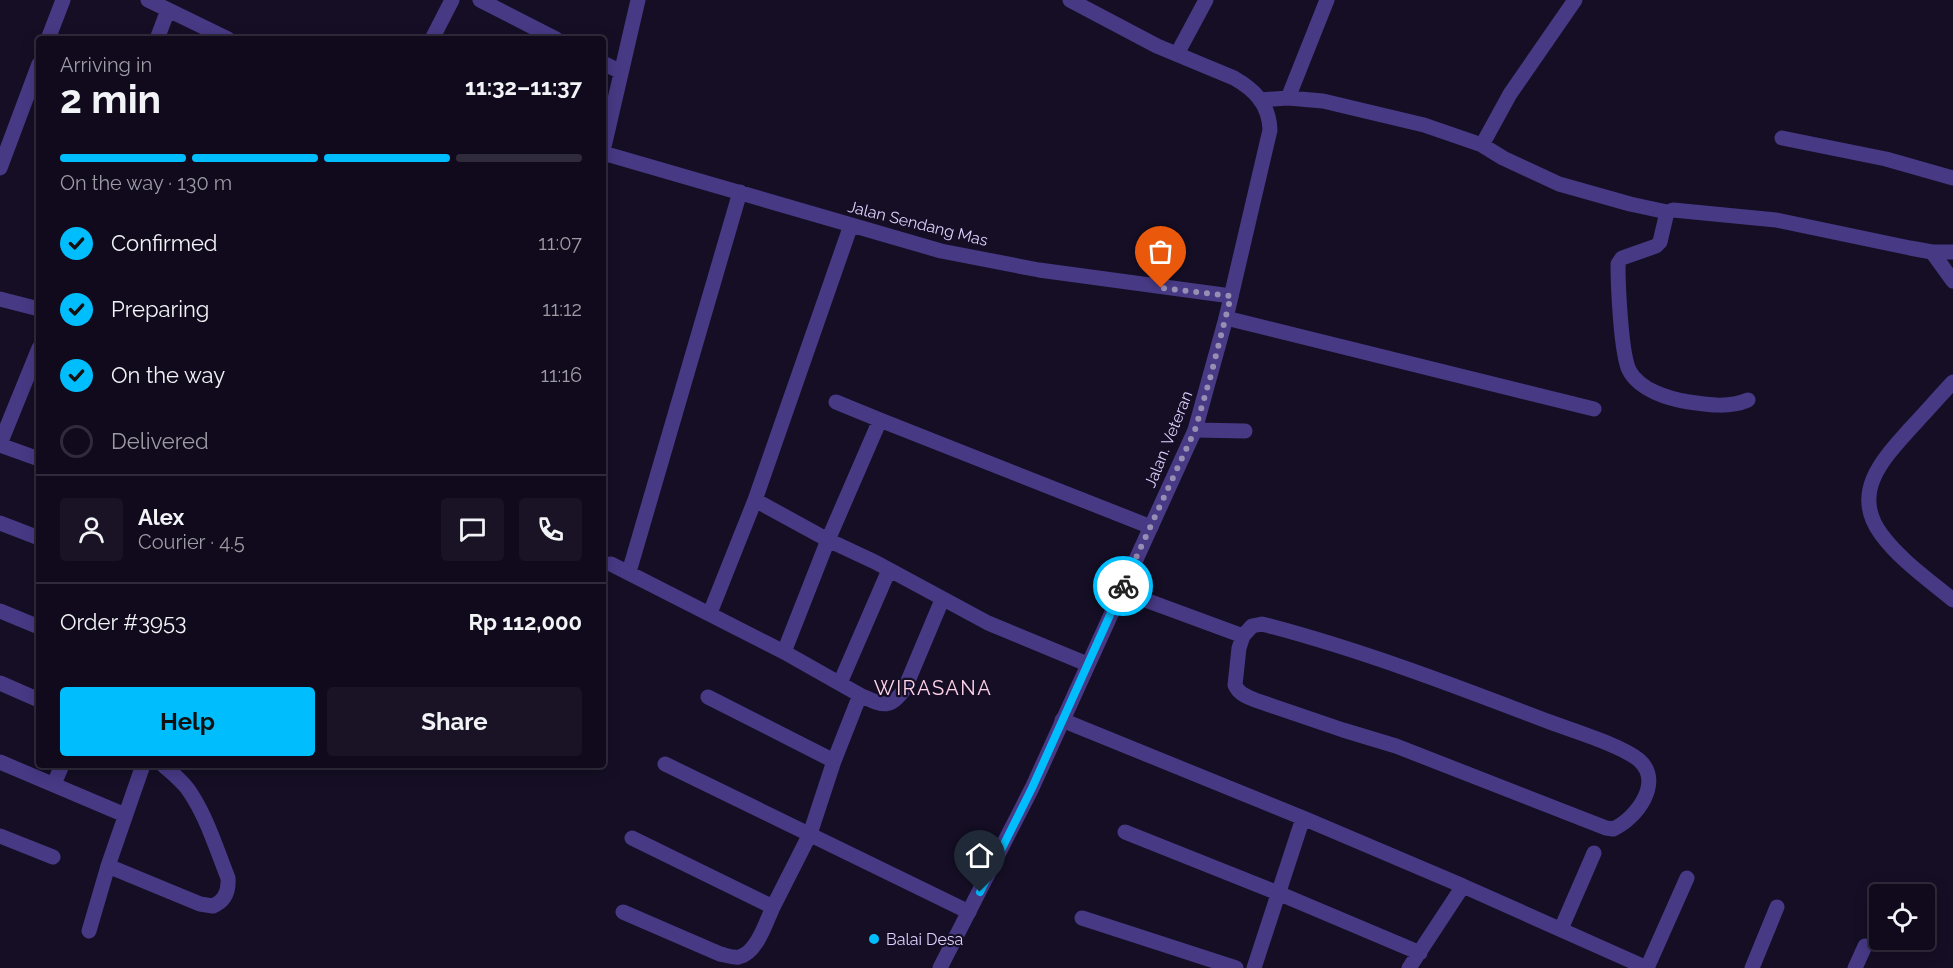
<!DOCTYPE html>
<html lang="en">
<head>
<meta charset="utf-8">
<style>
  :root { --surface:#100a1c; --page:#191325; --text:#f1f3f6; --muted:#9c9aa3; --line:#302b3b; --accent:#00befd }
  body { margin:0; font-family:Raleway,sans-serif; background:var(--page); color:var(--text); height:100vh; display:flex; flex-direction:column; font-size:22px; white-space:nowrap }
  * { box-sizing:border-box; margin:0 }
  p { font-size:20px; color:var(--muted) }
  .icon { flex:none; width:33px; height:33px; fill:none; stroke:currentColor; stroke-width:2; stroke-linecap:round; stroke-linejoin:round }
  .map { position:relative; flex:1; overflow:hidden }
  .drawer { position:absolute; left:36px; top:36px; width:570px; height:732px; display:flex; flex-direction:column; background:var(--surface); border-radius:6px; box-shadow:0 3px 15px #0003,0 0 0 2px var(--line) }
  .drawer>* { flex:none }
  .buttons { position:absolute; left:1869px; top:884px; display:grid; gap:12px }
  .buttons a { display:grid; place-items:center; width:66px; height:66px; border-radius:6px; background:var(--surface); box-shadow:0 3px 15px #0003,0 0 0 2px var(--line); font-size:30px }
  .pin { position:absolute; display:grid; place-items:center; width:51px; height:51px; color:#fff; margin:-62px -26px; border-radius:50% 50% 50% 0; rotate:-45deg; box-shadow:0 0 6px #0007 }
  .pin .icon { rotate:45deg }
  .courier { position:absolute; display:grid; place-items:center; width:60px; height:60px; margin:-30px; border:4px solid #00befd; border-radius:50%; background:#fff; color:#222; box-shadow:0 2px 8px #0007 }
  .headline em { font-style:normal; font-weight:700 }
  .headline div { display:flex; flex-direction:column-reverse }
  .headline { display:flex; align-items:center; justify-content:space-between; height:102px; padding:0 24px }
  h1 { font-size:39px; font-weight:700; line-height:45px }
  .bar { display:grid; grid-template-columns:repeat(4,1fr); gap:9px 6px; align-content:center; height:72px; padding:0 24px }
  .bar i { height:8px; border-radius:4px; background:var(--line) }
  .bar .on { background:var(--accent) }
  .bar p { grid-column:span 4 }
  .line { display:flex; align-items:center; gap:15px; padding:0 24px; border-top:2px solid var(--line) }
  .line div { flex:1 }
  .round { display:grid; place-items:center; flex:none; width:63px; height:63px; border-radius:6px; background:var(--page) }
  ol { padding:0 24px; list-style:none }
  li { display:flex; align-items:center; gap:18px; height:66px }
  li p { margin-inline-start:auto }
  li .icon { padding:6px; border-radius:50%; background:var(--accent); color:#111; stroke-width:4 }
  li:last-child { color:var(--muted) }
  li i { width:33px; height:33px; border:3px solid var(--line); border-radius:50% }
  .primary-button { display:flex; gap:12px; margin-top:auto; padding:12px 24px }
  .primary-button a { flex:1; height:69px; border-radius:6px; background:var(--accent); color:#111; font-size:24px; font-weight:700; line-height:69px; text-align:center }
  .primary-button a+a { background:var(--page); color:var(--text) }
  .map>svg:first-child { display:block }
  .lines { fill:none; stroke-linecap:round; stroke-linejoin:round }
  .minor { stroke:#473984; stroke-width:15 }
  .tertiary { stroke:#473984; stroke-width:15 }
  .done { stroke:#988db3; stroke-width:6; stroke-dasharray:0 10.8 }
  .route { stroke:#00befd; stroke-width:8 }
  .poi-dot { fill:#00befd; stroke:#150e25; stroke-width:2 }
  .labels { text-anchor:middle; stroke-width:4.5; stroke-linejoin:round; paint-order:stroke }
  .street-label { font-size:16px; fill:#ded2ff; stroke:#150e25 }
  .poi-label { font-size:16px; fill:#ded2ff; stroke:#150e25; text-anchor:start }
  .quarter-label { font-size:20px; letter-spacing:1.5px; fill:#ffd4e9; stroke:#150e25 }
</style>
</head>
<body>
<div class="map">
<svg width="1953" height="968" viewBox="0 0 1953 968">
  <rect width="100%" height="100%" fill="#150e25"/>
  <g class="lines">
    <path class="minor" d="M148,0L228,39
      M480,0L556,39
      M48,39L63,0
      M157,39L168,10
      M432,39L452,0
      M1177,54L1206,0
      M603,63L621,72
      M1288,98L1327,0
      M1260,100L1288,98L1323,101L1424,125L1482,145L1503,158L1559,184L1630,204L1667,212L1673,210L1776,220L1910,248L1932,252H1953
      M1782,138L1886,159L1953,178
      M1482,145L1510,94L1575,0
      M603,151L638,0
      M603,153L941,251L1039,270L1231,296
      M0,168L39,64
      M1667,212L1660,242L1656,246L1622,258L1618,264C1618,286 1621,353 1629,370C1639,390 1669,399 1689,402C1709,405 1729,408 1748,400
      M1932,252L1953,281
      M0,299L39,309
      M1226,318L1594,409
      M1953,382C1938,398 1924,414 1909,430C1882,460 1851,493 1881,534C1900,560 1929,580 1953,600
      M880,420L1151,527
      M1195,430L1245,431
      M0,444L39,348
      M0,445L39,459
      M755,500L828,540L880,420L836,402
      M0,523L39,538
      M611,564L784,652L860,695L834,761L810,834L773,907L632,838
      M629,572L740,192
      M1121,591L1243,636L1252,626L1262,624C1359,649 1453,685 1547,721C1571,730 1621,745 1639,760C1664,782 1636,819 1613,829L1606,828L1396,746L1343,730L1255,700C1246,696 1239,694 1235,685L1239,648L1243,636
      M0,611L39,627
      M710,613L755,500L851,225
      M784,652L828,540L875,562L988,623L1087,664
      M0,683L39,700
      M840,683L889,570
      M860,695C882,705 890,711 905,688L942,600
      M708,697L834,761
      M1062,720L1303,818L1463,886L1409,968
      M0,762L125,815
      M665,764L969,912
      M143,765L108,866L200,904L213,906C225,901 229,891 228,878C216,848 206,814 187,788C180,779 171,772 163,765
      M54,784L62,765
      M1125,832L1278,893L1420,953
      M0,836L53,857
      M1463,886L1647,968L1687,878
      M623,912L720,954C726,955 732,958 739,957C757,953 766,922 773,907
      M1082,918L1236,968
      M1561,929L1594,853
      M89,931L108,866
      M1254,968L1303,818
      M1752,968L1777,907
      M1855,968L1865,946"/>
    <path class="tertiary" d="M940,968L1032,788L1195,430L1226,318L1270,130C1269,104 1255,90 1234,78L1157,46L1070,0"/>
  </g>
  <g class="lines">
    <path class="done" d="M1123,586L1195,430L1211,375L1231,296L1161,288"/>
    <path class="route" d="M980,892L1032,788L1123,586"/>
  </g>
  <circle class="poi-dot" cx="874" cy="939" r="6"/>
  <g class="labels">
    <g class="street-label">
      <text transform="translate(918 223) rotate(14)" y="6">Jalan Sendang Mas</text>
      <text transform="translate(1168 439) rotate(-68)" y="6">Jalan. Veteran</text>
    </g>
    <g class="poi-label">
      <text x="886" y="945">Balai Desa</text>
    </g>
    <g class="quarter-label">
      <text x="933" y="695">WIRASANA</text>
    </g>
  </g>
</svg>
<div class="buttons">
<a><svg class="icon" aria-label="locate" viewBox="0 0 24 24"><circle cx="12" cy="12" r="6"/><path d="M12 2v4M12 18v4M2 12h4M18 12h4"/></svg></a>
</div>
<div class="pin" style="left:1161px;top:288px;background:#ea580c"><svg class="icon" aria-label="bag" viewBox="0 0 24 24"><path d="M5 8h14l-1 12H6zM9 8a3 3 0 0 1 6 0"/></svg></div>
<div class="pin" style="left:980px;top:892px;background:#1f2937"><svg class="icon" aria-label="home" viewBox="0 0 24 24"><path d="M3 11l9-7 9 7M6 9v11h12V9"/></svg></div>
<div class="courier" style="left:1123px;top:586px"><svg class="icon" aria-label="bike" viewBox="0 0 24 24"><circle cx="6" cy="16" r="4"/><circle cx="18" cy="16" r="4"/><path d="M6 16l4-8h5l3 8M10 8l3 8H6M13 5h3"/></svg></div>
<section class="drawer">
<div class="headline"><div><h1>2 min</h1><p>Arriving in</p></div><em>11:32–11:37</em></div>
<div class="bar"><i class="on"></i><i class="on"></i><i class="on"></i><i></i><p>On the way · 130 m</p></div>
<ol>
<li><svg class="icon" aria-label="check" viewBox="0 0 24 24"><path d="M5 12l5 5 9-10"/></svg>Confirmed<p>11:07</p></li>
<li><svg class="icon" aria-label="check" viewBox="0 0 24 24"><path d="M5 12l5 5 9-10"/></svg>Preparing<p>11:12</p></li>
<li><svg class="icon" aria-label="check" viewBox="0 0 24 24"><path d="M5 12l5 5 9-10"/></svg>On the way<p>11:16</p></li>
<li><i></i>Delivered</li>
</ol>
<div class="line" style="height:108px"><a class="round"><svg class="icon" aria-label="person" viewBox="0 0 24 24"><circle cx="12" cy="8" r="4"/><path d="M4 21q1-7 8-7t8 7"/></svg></a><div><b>Alex</b><p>Courier · 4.5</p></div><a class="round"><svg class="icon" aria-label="chat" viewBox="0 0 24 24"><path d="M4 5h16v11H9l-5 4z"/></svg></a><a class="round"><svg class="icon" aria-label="phone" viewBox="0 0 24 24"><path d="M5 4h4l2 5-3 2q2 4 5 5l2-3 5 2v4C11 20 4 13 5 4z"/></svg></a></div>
<div class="line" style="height:78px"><div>Order #3953</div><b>Rp 112,000</b></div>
<div class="primary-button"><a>Help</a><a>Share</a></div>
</section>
</div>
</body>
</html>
